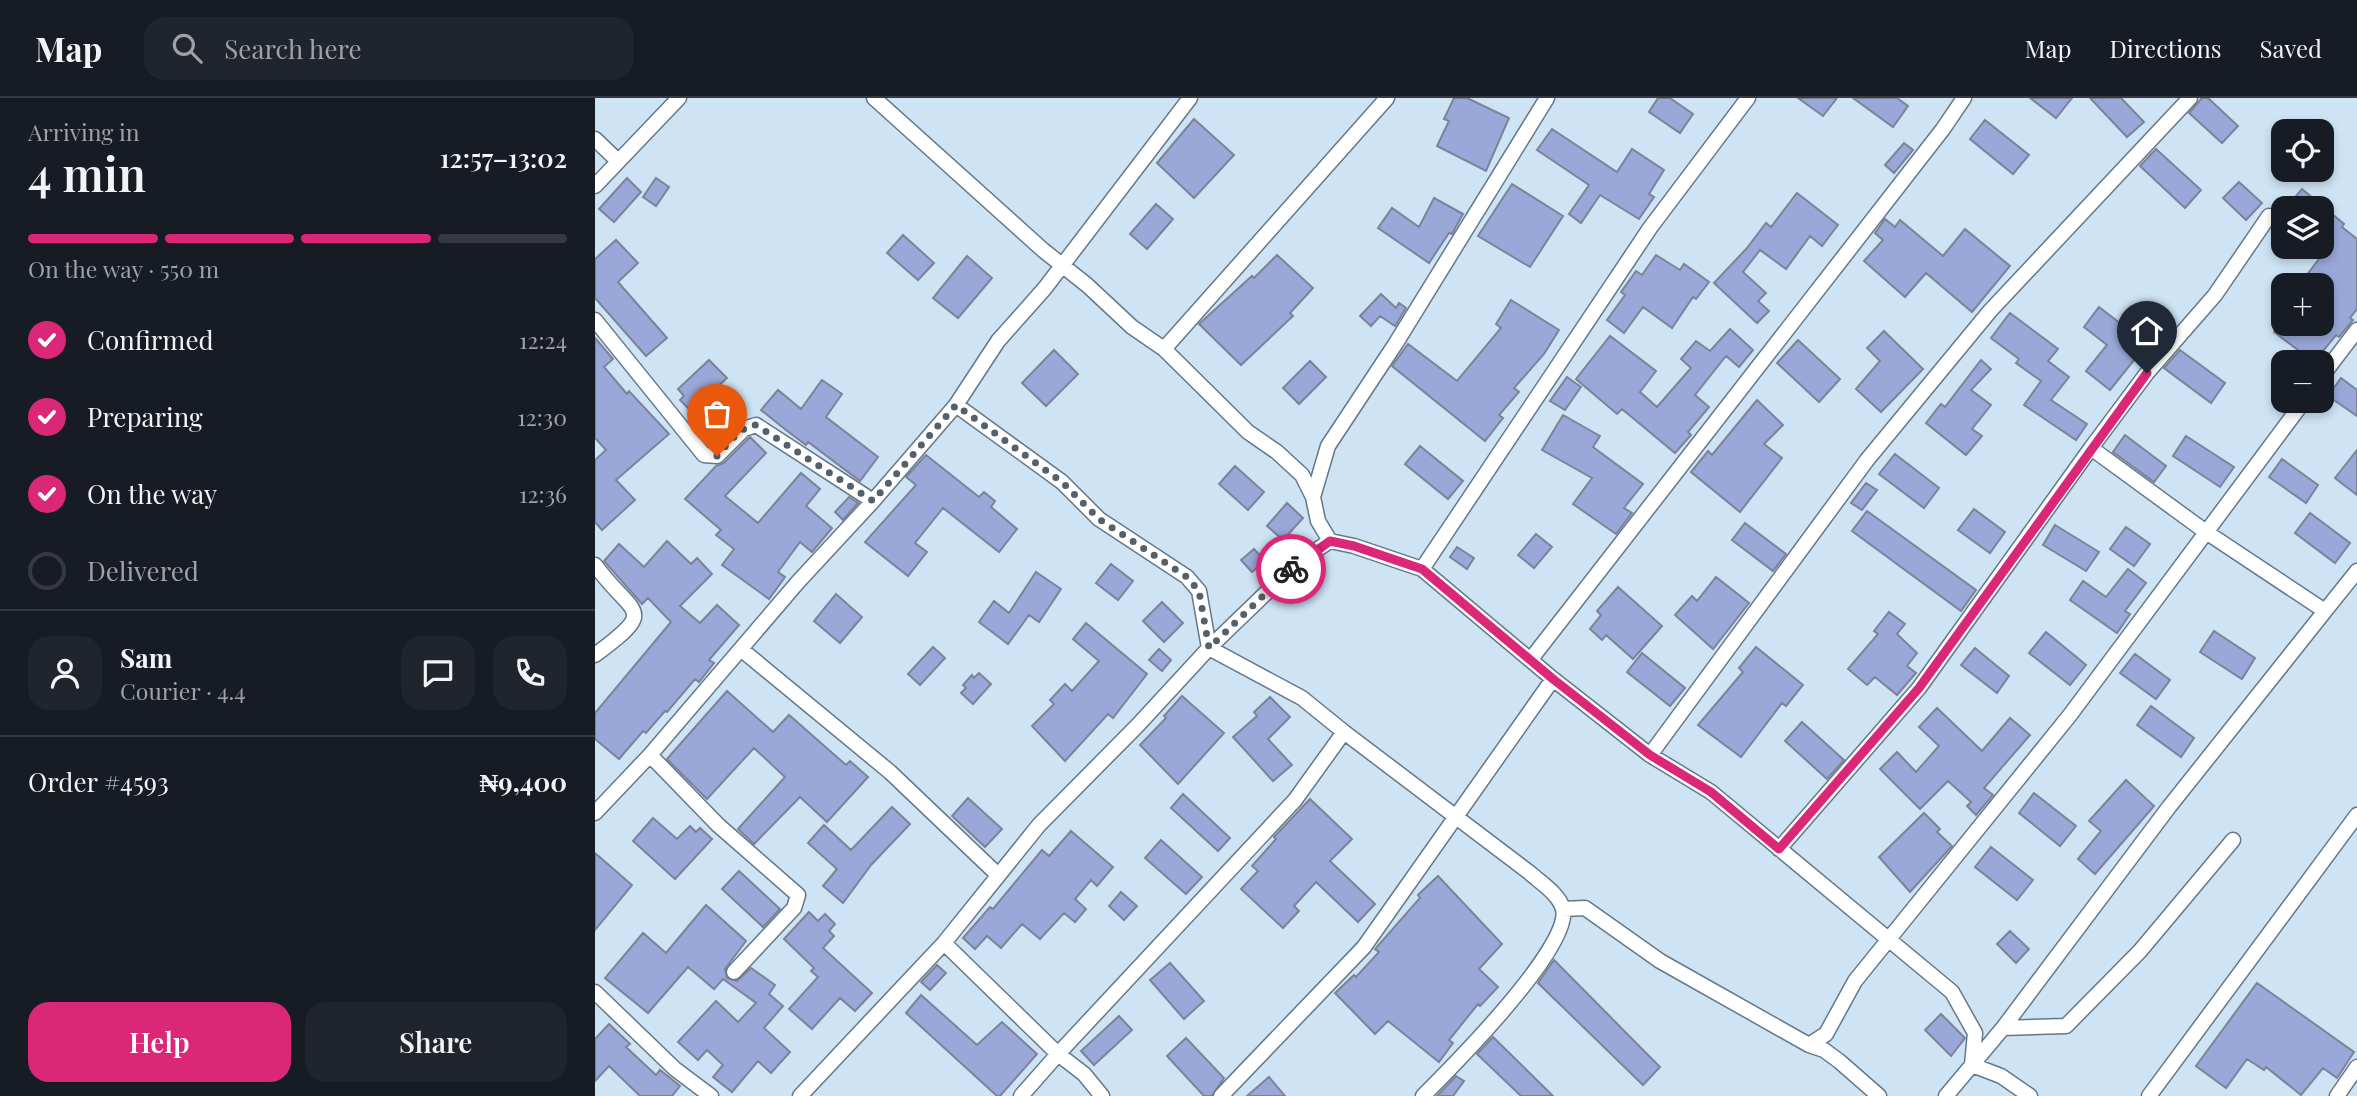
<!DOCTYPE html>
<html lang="en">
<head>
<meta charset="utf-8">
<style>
  :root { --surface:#171b24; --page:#20242c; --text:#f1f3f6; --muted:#9ea1a6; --line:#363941; --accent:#db2777 }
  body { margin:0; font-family:"Playfair Display",serif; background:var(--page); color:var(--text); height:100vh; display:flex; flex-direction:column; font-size:26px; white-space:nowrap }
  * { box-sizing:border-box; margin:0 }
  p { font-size:23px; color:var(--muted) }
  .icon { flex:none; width:38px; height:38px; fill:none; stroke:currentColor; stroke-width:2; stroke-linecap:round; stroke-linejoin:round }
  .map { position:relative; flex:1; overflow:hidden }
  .sheet { display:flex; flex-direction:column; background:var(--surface); width:595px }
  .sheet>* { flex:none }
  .controls { position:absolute; left:1676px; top:21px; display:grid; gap:14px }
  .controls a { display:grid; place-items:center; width:63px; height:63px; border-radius:14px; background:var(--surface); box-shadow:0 4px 10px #0003; font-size:35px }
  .pin { position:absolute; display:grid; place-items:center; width:60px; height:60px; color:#fff; margin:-72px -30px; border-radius:50% 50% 50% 0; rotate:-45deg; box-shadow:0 0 7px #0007 }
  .pin .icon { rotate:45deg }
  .courier { position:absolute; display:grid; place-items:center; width:70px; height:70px; margin:-35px; border:5px solid #db2777; border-radius:50%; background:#fff; color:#222; box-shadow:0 2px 9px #0007 }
  .head em { font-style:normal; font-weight:600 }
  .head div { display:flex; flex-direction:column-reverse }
  .head { display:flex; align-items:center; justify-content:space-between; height:119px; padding:0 28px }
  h1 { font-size:46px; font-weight:600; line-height:52px }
  .bar { display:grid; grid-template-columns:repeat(4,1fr); gap:10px 7px; align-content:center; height:84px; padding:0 28px }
  .bar i { height:9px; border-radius:5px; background:var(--line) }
  .bar .active { background:var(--accent) }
  .bar p { grid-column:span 4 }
  .line { display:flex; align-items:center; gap:18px; padding:0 28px; border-top:2px solid var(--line) }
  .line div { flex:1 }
  .round { display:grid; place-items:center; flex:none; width:74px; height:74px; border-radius:21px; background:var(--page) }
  ol { padding:0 28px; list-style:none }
  li { display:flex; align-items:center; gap:21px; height:77px }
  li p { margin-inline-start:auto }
  li .icon { padding:7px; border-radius:50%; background:var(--accent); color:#fff; stroke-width:4 }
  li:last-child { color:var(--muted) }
  li i { width:38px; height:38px; border:4px solid var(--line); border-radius:50% }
  .cta { display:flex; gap:14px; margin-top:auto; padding:14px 28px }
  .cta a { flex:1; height:80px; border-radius:21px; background:var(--accent); color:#fff; font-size:28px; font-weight:600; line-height:80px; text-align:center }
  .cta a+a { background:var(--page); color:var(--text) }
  header { display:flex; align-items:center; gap:42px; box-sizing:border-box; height:98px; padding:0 35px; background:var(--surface); border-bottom:2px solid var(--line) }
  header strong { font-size:33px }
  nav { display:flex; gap:38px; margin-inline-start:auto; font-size:24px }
  .search { width:490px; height:63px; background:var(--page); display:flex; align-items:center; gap:18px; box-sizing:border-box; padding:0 24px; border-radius:21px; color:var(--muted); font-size:26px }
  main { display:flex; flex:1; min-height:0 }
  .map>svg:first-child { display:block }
  .building { fill:#99a8d9; stroke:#7c8398; stroke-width:2 }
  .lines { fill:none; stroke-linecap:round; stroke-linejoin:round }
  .minor-casing { stroke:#647887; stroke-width:17 }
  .minor { stroke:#fff; stroke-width:14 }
  .done { stroke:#54616b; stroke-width:7; stroke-dasharray:0 12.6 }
  .route { stroke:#db2777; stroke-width:9 }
</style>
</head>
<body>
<header>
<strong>Map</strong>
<div class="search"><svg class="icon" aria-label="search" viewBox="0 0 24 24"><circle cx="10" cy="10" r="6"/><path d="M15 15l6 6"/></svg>Search here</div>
<nav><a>Map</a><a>Directions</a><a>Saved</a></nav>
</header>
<main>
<section class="sheet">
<div class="head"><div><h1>4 min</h1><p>Arriving in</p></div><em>12:57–13:02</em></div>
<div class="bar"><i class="active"></i><i class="active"></i><i class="active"></i><i></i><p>On the way · 550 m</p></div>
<ol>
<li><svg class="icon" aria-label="check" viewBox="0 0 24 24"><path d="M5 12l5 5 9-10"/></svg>Confirmed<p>12:24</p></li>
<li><svg class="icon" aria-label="check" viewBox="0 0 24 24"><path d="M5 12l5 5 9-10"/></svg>Preparing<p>12:30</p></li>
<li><svg class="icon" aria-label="check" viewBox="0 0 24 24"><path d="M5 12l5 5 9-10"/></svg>On the way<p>12:36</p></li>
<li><i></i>Delivered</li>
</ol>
<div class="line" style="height:126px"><a class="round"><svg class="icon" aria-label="person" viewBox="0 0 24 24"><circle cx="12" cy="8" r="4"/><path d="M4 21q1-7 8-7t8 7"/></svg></a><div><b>Sam</b><p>Courier · 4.4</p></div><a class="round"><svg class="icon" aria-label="chat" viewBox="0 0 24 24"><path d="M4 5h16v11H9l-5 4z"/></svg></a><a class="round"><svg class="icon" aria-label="phone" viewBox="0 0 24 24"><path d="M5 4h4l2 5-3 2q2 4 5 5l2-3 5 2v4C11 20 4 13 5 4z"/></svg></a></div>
<div class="line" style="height:91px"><div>Order #4593</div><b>₦9,400</b></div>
<div class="cta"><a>Help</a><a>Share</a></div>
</section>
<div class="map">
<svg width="1762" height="998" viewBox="0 0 1762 998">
  <rect width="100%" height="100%" fill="#cee4f5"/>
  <path class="building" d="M859,0H872L914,20L891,73L842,48L854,23L849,21Z
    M1063,0H1075L1098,16L1085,35L1054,14Z
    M1203,0H1242L1228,18Z
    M1258,0H1302L1313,8L1298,29Z
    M1435,0H1477L1461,20Z
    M1495,0H1526L1549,24L1532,39Z
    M1607,0H1613L1643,28L1627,45L1594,15Z
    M599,21L639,57L599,100L562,65Z
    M1390,22L1434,57L1418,76L1375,41Z
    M957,31L1022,74L1037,51L1069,72L1054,96L1059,99L1044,121L1005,97L986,125L974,116L994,87L942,52Z
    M1309,45L1318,52L1299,75L1290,67Z
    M1561,51L1606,92L1590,110L1545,68Z
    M32,80L46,94L19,124L4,111Z
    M61,80L74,89L61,108L48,99Z
    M1644,84L1667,105L1651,122L1628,100Z
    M917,86L968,118L935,169L883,138Z
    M1707,91L1749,126L1747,129L1762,141V211L1755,220L1758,222L1744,239L1741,237L1719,264L1679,234L1685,226H1727V202L1733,194L1727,187L1711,178L1734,148L1727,142V110H1691Z
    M1202,95L1243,127L1227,148L1215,138L1191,171L1165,152L1148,174L1171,195L1163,203L1174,213L1162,225L1119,185L1152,150L1171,125L1176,129Z
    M839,100L868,116L857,136L854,135L834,165L783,130L797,110L824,129Z
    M561,106L578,121L552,151L535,136Z
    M1290,121L1300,129L1305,122L1348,158L1370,131L1415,168L1377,214L1331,175L1310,199L1269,163L1288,142L1280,135Z
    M308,137L339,165L323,182L292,155Z
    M21,142L43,165L23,184L72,240L51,258L0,200V161Z
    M682,157L718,190L695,215L698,218L646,267L604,226L657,178L659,180Z
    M1061,157L1085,172L1089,166L1114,184L1101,201L1098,199L1077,230L1048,209L1029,235L1012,222L1030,197L1026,194L1041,173L1047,177Z
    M372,158L397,180L363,220L338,200Z
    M786,196L801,210L804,205L811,210L800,228L785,218L776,228L765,218Z
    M916,202L964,232L949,256L919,290L924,294L904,317L908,320L890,343L797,268L813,246L862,283L906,230L901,226Z
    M1504,209L1552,246L1515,292L1491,273L1512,247L1489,229Z
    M1415,215L1463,251L1453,263L1474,279L1456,302L1492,326L1481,342L1429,307L1446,283L1421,265L1424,261L1396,240Z
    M1135,231L1158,252L1144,269L1131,258L1100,297L1114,309L1093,334L1096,337L1080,355L1027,311L1022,316L981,281L1015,238L1061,273L1045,294L1062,309L1096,270L1086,261L1101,243L1115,253Z
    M1289,233L1328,271L1286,314L1261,291L1285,263L1272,250Z
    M0,240L18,261L9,269L32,296L34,293L74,336L21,382L40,402L7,432L0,424V362L11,352L0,340Z
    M1203,242L1245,281L1224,304L1182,265Z
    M459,252L483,276L451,308L427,285Z
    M1585,252L1630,285L1616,305L1569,270Z
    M114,262L132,280L96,313L85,302L89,298L83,291Z
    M1386,262L1396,271L1376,292L1396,307L1377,331L1387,338L1371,357L1331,325L1346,306L1350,309Z
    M715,263L731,279L704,306L688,290Z
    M972,279L986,289L970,312L955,303Z
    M1746,280L1762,292V318L1733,298Z
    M227,282L247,296L231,319L283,359L265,383L213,344L211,347L191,332L166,312L183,292L206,311Z
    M1162,302L1188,327L1169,346L1187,360L1145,414L1096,374L1113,353L1117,357Z
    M968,317L1005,338L998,349L1048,386L1029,410L1037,415L1021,436L978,406L997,380L947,352Z
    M1530,337L1571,368L1559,384L1518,354Z
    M1591,338L1639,369L1625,389L1578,358Z
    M155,339L171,355L130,398L163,425L206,375L225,391L211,408L237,430L217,454L205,444L183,474L190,479L174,501L127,467L139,451L121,437L126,432L90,401L121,368L129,365Z
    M825,348L868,383L853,401L810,366Z
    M1762,352V397L1740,380Z
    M1300,356L1344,390L1329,410L1284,376Z
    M331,357L384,399L389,394L400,403L396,409L422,431L404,454L348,410L320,445L332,454L313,478L270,444L321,387L311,379Z
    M1687,361L1723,387L1711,405L1674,379Z
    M640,368L669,394L653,412L624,386Z
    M1271,385L1282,392L1267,412L1256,405Z
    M254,399L263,405L248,422L240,414Z
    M692,405L708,420L688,442L672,428Z
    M1379,411L1410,434L1395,455L1363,432Z
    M1272,413L1381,492L1366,513L1257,433Z
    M1715,415L1755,445L1740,465L1700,435Z
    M1150,425L1191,456L1178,473L1137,442Z
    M1460,427L1504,454L1491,473L1448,447Z
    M1531,429L1555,446L1539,468L1515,451Z
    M941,436L957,449L939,470L923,457Z
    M72,443L96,466L102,460L117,476L85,508L105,525L122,507L144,527L114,562L119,565L104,584L100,581L72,614L70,613L51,635L48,633L24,661L0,641V615L76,524L53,500L47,506L9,463L24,446L49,469Z
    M862,449L879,460L872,471L855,459Z
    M659,451L670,463L657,474L646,462Z
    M516,466L538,483L523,502L501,485Z
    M1533,471L1551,485L1530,513L1535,516L1522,535L1475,502L1488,483L1511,499Z
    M441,474L466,491L444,524L434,517L413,546L384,524L399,503L414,515Z
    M1121,479L1154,505L1118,551L1080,517L1097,498L1102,503Z
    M1023,489L1067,528L1038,561L1011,537L1007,542L995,531L1006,517L1002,513Z
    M241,496L267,519L245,545L219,523Z
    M567,504L588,525L569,544L548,523Z
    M1294,514L1310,526L1302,536L1322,555L1312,568L1321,575L1302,597L1280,579L1272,587L1253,571L1283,536L1279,533Z
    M491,525L552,576L518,620L513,616L470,663L437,628L459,606L455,602L470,586L477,593L504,563L478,541Z
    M1619,533L1660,560L1647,581L1605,554Z
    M1451,534L1491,567L1475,587L1434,555Z
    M338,549L350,560L325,587L313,576Z
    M1161,549L1208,587L1191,608L1187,605L1146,659L1103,627L1148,574L1144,570Z
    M1380,550L1414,578L1402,595L1366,567Z
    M564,551L576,562L567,573L554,562Z
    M1047,555L1090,590L1075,608L1032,574Z
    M1540,556L1575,582L1561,601L1525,575Z
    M384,575L396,586L378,606L366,595L371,590L368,587L377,577L379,580Z
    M132,593L178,634L194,617L251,667L255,663L273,679L232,724L205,699L159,746L143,731L190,679L159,650L112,701L72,661Z
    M587,598L629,635L583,686L545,647L571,620L569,618Z
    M675,599L695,619L673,641L697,667L678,683L638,639L662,618L659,614Z
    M1556,608L1599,640L1586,659L1542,627Z
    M1342,610L1387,653L1415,620L1435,637L1389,690L1398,697L1381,717L1372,708L1376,704L1353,683L1325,711L1285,671L1302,654L1321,674L1344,648L1324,629Z
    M1207,624L1249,662L1232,681L1190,643Z
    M1531,682L1559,708L1500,776L1483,761L1506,733L1494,723Z
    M1439,695L1481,728L1465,748L1424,715Z
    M588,696L635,740L623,753L576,710Z
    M373,700L407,731L390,749L357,718Z
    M715,701L757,741L735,763L780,806L763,824L721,784L699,808L704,813L688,830L646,791L663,773L657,768L681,741L679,739Z
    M297,709L315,726L276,767L248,805L228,788L242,771L213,745L229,727L256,752Z
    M1329,715L1345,731L1342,734L1357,748L1315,794L1284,759Z
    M58,720L82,741L95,728L101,734L105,730L117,741L80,781L38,743Z
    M476,733L518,769L502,788L496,782L480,801L491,811L480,824L469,815L445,841L427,826L406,850L392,838L380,851L368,840L395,809L398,811L447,752L454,758Z
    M566,742L607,779L591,796L550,760Z
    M1396,749L1438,782L1422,802L1380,769Z
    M0,755L37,787L0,832Z
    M144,773L185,811L168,829L127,791Z
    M843,778L907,846L884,871L903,889L885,908L883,906L854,942L858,945L844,964L793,923L780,936L740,895L759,877L761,879L784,854L780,851L825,800L823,797Z
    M526,794L542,808L529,822L514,808Z
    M111,807L151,843L130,871L132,880L142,883L156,870L180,887L174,896L188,908L169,930L195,954L176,975L163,963L137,994L118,979L128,967L112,952L103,962L83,944L121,903L143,924L161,905L128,881L119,891L93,869L53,915L10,880L48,835L71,855Z
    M214,814L223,823L230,816L240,826L234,833L239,838L228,850L277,895L260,913L245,900L217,931L194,911L223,879L216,873L219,870L189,841Z
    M1415,833L1434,851L1421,865L1402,846Z
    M959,862L1065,969L1048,987L943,885Z
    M575,865L609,903L589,921L555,882Z
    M342,867L351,875L335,892L326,884Z
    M1662,885L1759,954L1742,980L1728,970L1706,997L1671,969L1669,972L1652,961L1631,990L1601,968Z
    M326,897L382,947L407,924L442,956L405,998H402L311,915Z
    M1346,916L1370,940L1356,958L1330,932Z
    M524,918L537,932L499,967L486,953Z
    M14,926L35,946L31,949L61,977L65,972L85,988L77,998H45L14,968L0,983V941Z
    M898,939L958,998H926L882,956Z
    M591,940L629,980L617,998H609L572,958Z
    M861,978L869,983L858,998H842Z
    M674,979L690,998H652Z"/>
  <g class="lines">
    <g class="minor-casing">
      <path id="minor" d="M0,41L23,63
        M0,88L84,0
        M1674,118L1620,197L1552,275L1496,350L1611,434L1730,513L1762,473
        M0,222L109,357L122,358L149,331L161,327L278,403
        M569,251L792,0
        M1727,278L1762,232
        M718,399L733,348L801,245L952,0
        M735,443L759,448L827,471L958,581L1055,657L1116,694L1357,894L1380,935L1377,967L1351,998
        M0,467C39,520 64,509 0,557
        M827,471L1055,130L1153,0
        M147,552L295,674L403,777
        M936,561L1348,31L1369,0
        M749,634L935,775C946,785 964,796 968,811C977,849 856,970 828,998
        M55,657L123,727L203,797L199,810L139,874
        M1055,657L1272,362L1395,213L1595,0
        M0,715L55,657L203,484L278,403L361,307L403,243L450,190L595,0
        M1184,751L1324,590L1496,350
        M968,811L990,810L1065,863L1214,947L1229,952L1244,963L1284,998
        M349,845L463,956L700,702L749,634L707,600L614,550L604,493L592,479L504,421L467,384L361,307
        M0,894L80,971L116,998
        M1408,930L1471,928L1545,853L1638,742
        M1214,947L1231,936L1260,883L1475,617L1709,303
        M205,998L349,845L444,727L543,627L614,550L702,465L735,443L723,423L718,399L707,377L682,354L653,334L569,251L537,229L492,187L448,152L279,0
        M426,998L463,956L489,976L507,998
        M626,998L769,849L958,581
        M1435,998L1406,978L1377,967L1408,930L1574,709L1730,513
        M1554,998L1762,717
        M1742,998L1762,969"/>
    </g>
    <use href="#minor" class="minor"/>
  </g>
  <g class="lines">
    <path class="done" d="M122,358C132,347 146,327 161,327L278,403L361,307L467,384L504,421L592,479L604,493L614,550L696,471"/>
    <path class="route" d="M696,471L735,443L759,448L827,471L958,581L1055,657L1116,694L1184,751L1324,590L1552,275"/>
  </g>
</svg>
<div class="controls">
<a><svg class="icon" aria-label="locate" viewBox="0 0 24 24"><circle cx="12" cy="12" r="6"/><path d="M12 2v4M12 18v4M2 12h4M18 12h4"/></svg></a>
<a><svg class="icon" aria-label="layers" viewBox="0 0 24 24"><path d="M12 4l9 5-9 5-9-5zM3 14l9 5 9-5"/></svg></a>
<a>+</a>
<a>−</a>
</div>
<div class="pin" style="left:122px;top:358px;background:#ea580c"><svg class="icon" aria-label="bag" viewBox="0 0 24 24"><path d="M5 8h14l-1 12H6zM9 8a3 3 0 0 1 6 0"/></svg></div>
<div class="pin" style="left:1552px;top:275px;background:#1f2937"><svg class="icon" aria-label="home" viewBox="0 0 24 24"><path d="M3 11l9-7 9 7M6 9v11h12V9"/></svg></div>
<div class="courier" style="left:696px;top:471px"><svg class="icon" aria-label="bike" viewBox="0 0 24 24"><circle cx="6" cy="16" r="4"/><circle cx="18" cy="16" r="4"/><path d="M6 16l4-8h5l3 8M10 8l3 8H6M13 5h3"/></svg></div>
</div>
</main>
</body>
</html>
